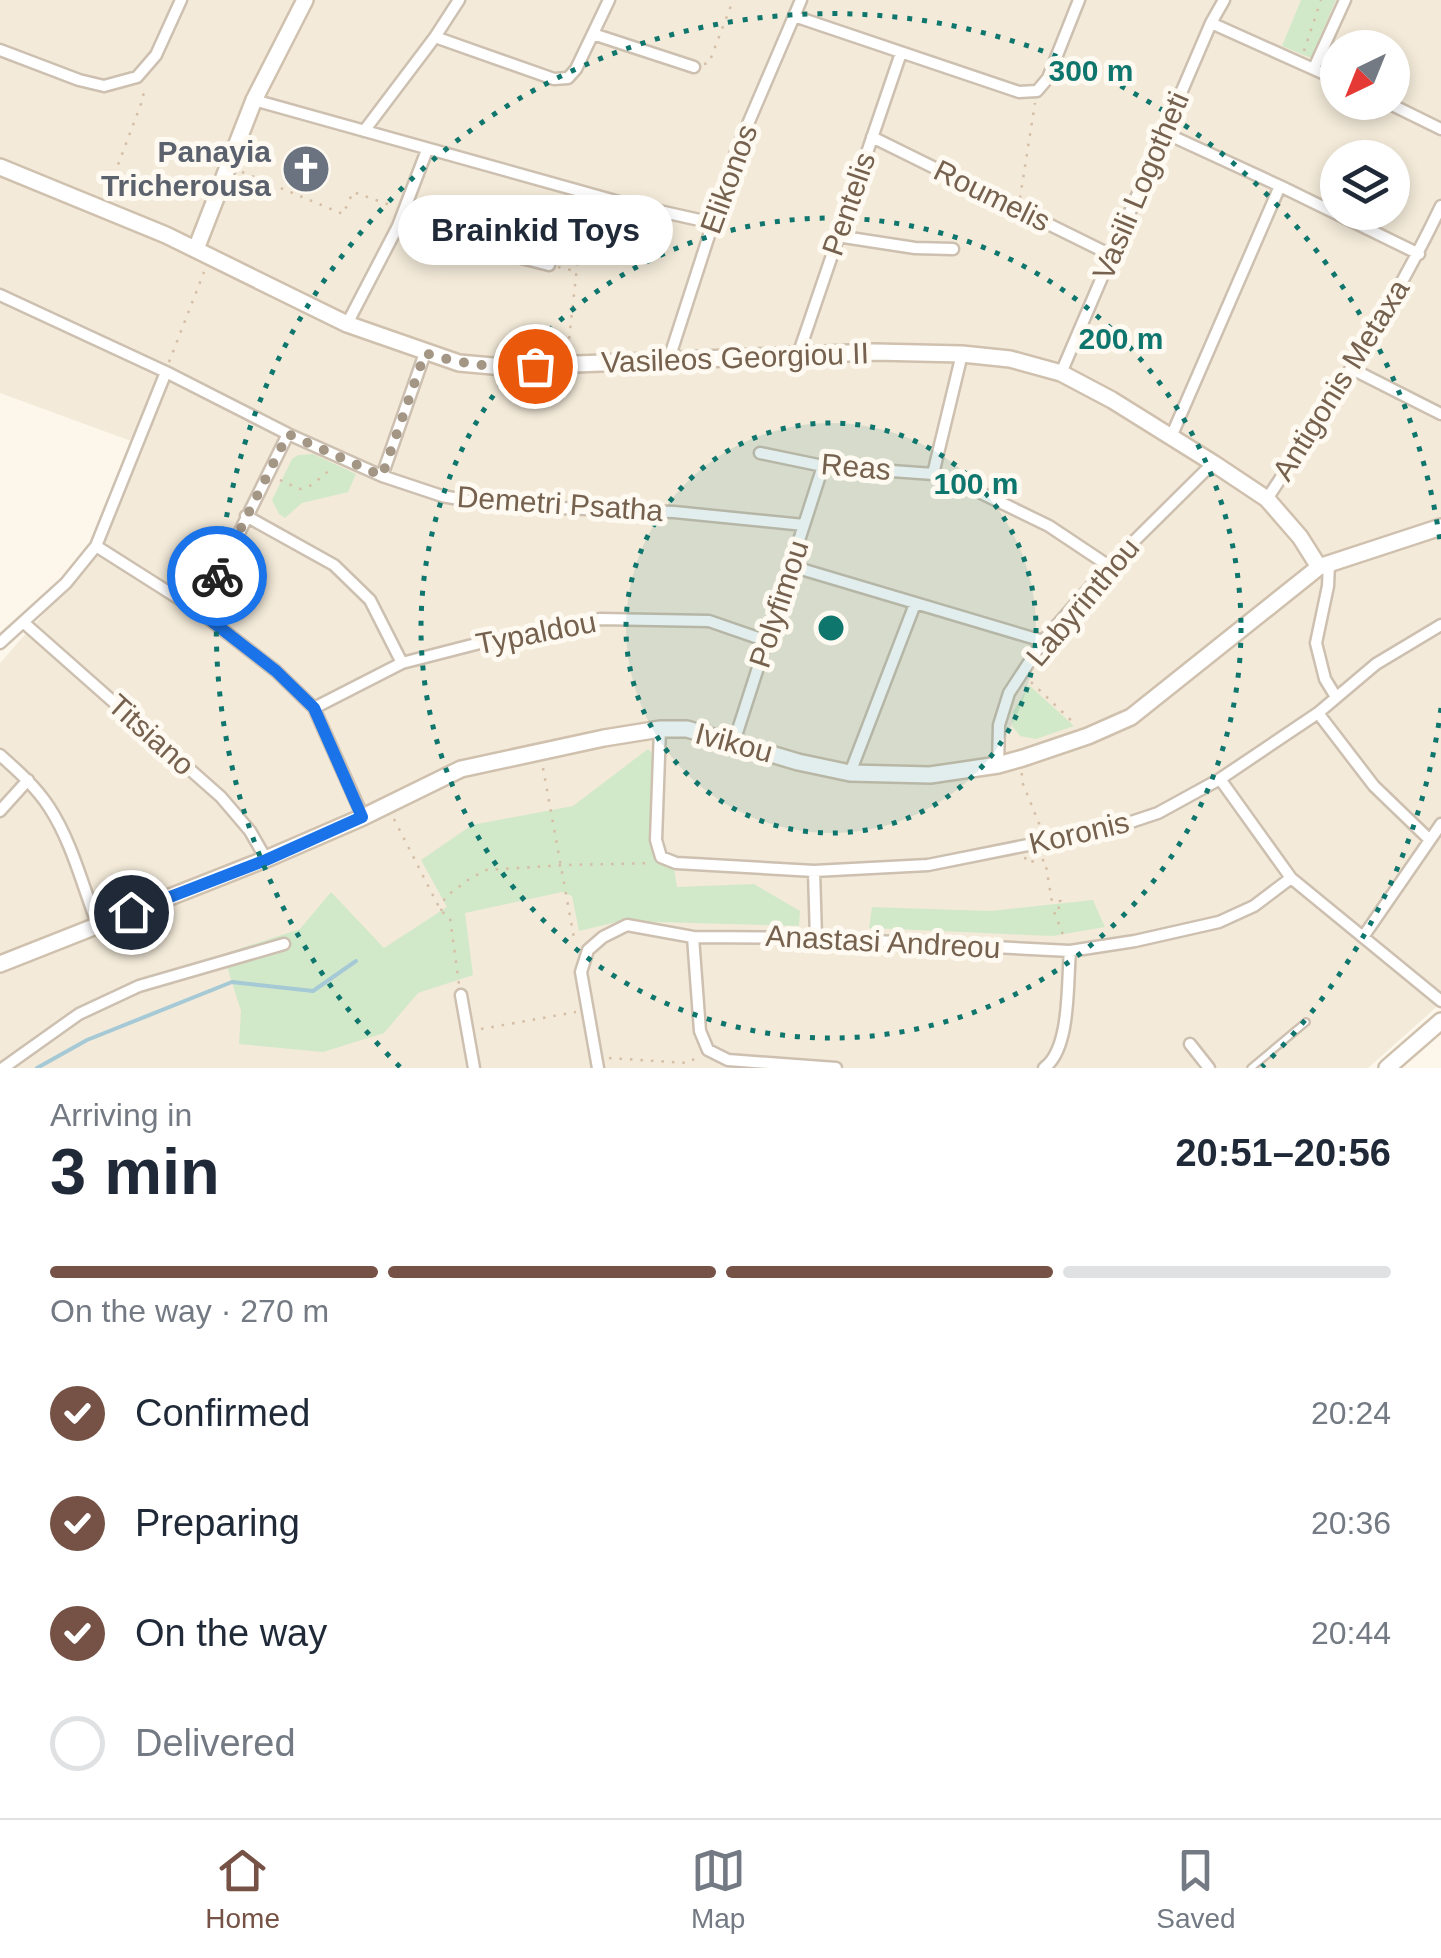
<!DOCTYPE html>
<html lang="en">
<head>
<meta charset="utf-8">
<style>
  :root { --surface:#fff; --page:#f2f2f3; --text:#1f2937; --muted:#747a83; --line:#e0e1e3; --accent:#755245 }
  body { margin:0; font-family:Arial,sans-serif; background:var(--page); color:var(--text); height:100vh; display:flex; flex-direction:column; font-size:38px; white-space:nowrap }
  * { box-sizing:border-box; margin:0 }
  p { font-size:32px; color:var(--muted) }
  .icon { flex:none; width:55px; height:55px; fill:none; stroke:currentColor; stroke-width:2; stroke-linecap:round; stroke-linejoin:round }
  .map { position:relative; height:1068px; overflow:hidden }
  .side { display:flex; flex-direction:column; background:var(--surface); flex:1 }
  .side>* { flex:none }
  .needle { width:65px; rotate:223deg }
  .controls { position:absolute; left:1320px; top:30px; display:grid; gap:20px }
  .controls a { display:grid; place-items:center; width:90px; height:90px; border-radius:50%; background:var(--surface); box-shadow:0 5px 15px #0003; font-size:50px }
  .pin { position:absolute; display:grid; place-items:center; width:85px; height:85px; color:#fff; margin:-42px; border:5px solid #fff; border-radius:50%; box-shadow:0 2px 10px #0007 }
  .courier { position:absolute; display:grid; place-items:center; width:100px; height:100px; margin:-50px; border:8px solid #1a73e8; border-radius:50%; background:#fff; color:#222; box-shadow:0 2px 12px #0007 }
  .bubble { position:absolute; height:70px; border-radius:35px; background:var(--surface); box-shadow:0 5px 15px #0003; font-size:32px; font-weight:700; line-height:70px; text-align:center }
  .summary em { font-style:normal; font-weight:700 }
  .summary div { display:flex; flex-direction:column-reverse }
  .summary { display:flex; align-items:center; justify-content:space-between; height:170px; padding:0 50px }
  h1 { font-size:65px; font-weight:700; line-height:75px }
  .bar { display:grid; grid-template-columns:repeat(4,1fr); gap:15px 10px; align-content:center; height:120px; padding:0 50px }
  .bar i { height:12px; border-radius:8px; background:var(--line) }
  .bar .active { background:var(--accent) }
  .bar p { grid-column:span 4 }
  ol { padding:0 50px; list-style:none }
  li { display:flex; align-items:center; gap:30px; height:110px }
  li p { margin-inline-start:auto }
  li .icon { padding:10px; border-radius:50%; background:var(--accent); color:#fff; stroke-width:4 }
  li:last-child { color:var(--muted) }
  li i { width:55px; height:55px; border:5px solid var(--line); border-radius:50% }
  .tabs { display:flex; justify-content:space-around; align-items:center; height:140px; border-top:2px solid var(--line); background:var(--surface); font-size:28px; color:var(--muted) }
  .tabs a { display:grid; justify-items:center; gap:5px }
  .tabs .active { color:var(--accent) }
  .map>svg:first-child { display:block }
  .residential { fill:#f3ead9; fill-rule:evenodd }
  .green { fill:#d2e9c9 }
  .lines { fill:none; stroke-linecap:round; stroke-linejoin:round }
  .stream { stroke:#a6c9d6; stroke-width:4 }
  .lane-casing { stroke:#cdc0b0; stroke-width:10 }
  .street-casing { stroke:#cdc0b0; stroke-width:15 }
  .secondary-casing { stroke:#d0c1ae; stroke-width:20 }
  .path { stroke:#d5bea6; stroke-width:2.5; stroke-dasharray:2.5 8; stroke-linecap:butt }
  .lane { stroke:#fff; stroke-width:5 }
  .street { stroke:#fff; stroke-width:10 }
  .secondary { stroke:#fff; stroke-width:15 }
  .done { stroke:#a49685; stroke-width:10; stroke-dasharray:0 18 }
  .route { stroke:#1a73e8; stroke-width:12 }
  .ring { fill:none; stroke:#0f766e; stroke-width:5; stroke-dasharray:5 10 }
  .labels { text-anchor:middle; stroke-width:10; stroke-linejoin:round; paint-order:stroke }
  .worship-label { font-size:30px; font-weight:bold; fill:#5b616d; stroke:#fefaf1; text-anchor:end }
  .street-label { font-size:30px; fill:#75614e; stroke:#fefaf1 }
  .centre { fill:#0f766e; stroke:#fefaf1; stroke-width:5 }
  .ring-label { font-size:30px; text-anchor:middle; font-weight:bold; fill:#0f766e; stroke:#fefaf1; stroke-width:10; stroke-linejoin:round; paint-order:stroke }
</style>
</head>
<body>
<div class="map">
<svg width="1441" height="1068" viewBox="0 0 1441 1068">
  <rect width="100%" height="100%" fill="#fcf7ea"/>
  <path class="residential" d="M0,0H1441V1003L1368,1068H0V663L92,559L142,445L0,393ZM1338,48H1392V102H1338ZM1338,158H1392V212H1338Z"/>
  <path class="green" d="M1301,0H1336L1311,58L1282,46Z
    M313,454L356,474L348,492L302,503L285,518L279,514L272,500L292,459L298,455Z
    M1029,685L1074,726L1036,739L1020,736L1012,726L1013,712Z
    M648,749L655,756L649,843L674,869L677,887L754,884L800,911L799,926L621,921L579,931L572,896L562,892L465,913L473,975L418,993L384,1033L323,1052L239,1044L241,1011L223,954L300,929L331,892L384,948L447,907L421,860L472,825L573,806Z
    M1093,900L1105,927L1053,936L869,928L872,907L990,911Z"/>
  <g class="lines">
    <path class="stream" d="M37,1068L87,1040L232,982L313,991L356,961"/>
    <g class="lane-casing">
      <path id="lane" d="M1251,1068L1306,1022"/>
    </g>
    <g class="street-casing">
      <path id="street" d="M794,16L1019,92L1037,91L1048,78L1079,0
        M1211,23L1338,80
        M593,34L694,67
        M435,37L554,79L568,78L576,69L609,0
        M0,50L79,80L104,86L137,77L156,55L181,0
        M1314,68L1345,0
        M254,100L619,202L713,223
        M1386,102L1441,129
        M364,131L435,37L459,0
        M1165,133L1280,186L1419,254
        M872,137L1111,255
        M398,226L549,265
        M837,236L915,248L953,249
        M0,295L166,372L288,434L382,476L442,496L499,506L674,512L804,525
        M347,324L398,226L427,150
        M798,355L901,53
        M668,362L736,152L801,0
        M1352,369L1441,414
        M1061,373L1211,23L1224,0
        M1171,437L1280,186
        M760,453L823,466L933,474L977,491L1049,526L1109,566
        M933,474L962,354
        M382,476L425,353
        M1267,499C1329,404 1392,309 1441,206
        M246,516L334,565L370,600L402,663
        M96,546L200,612L276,671L314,708L363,817
        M1329,564L1328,586L1316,643L1325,679L1336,697
        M791,566L1043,641
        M200,612L288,434
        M23,622L221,797L250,831L266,859
        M0,643L66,583L96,546L166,372
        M314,708L402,663L480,643L600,619L709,621L767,641
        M1318,713L1374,786L1430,840
        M660,729L656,840L661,857L676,863L814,871L928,865L1113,828L1158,813L1220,779L1318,713L1376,664L1441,625
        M734,742L823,466
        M0,755C18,771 36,787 49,807C72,842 83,887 98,926
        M998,765L999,725L1009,693L1043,641L1109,566L1213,463
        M850,773L915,604
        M1220,779L1291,878L1441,1001
        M0,811L28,780
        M814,871L816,938
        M693,937L700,1031L708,1050L728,1060L836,1068
        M1363,937L1441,824
        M461,995L474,1068
        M1190,1044L1209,1068
        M3,1068L79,1014L139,986L284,944
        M598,1068L581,972L588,950L603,937L627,925L693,937L816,938L1070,951L1135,941L1219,922L1254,906L1291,878
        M1044,1068C1071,1049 1067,983 1070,951"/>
    </g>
    <g class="secondary-casing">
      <path id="secondary" d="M0,167L166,235L347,324L459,363L504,367L874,352L962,354L1010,359L1061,373L1112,400L1213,463L1267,499L1300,537L1319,567
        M196,249L254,100L305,0
        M0,964L266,859L363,817L461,769L604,738L660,729H687L798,762L850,773L930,775L998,765L1023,758L1088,736L1131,717L1319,567L1441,527
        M1387,1068L1441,1021"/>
    </g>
    <path class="path" d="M1304,51L1321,0
      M704,64L709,63L732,3L730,0
      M242,172L343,214L353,192L393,206
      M107,194L144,96L141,89
      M1020,198L1035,103
      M558,267L575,271
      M568,349L584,203
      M169,362L204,272
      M280,480L300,489L312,485L333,467
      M1031,682L1076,725
      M543,768L574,938L578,941
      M1022,773L1021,779L1042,831
      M394,819L441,911L450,918L459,984
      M1025,857L1026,862L1045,860L1052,902L1061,901L1062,907L1053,909L1064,937
      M441,911L445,897L471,878L486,870L565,865L652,863
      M481,1029L576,1012
      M609,1058L688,1063L699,1056"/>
    <use href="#lane" class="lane"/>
    <use href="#street" class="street"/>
    <use href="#secondary" class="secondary"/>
  </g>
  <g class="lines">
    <path class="done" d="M217,576L288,434L382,476L425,353C464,365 494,368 535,366"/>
    <path class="route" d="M131,912L266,860L362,817L314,708L276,671L200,612L217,576"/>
  </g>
  <circle cx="831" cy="628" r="205" fill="#0f766e" fill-opacity=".12"/>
  <g class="ring">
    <circle cx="831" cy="628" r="205"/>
    <circle cx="831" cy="628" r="410"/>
    <path d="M1441 708A615 615 0 0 1 1262 1067M400 1067A615 615 0 1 1 1441 548"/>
  </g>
  <defs>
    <g id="church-disc" transform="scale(2.5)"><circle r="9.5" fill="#6b7280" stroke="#fefaf1"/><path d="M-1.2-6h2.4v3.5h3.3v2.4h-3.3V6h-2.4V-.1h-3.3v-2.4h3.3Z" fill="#fff"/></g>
  </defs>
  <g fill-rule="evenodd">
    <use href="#church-disc" x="306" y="169"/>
  </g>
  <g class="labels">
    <g class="worship-label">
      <text x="271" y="162">Panayia<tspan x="271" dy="34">Tricherousa</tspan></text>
    </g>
    <g class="street-label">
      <text transform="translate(729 179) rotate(-70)" y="10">Elikonos</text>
      <text transform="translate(1141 186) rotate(-67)" y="10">Vasili Logotheti</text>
      <text transform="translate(992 196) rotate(26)" y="10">Roumelis</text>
      <text transform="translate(849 204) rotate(-71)" y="10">Pentelis</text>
      <text transform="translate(735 358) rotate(-2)" y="10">Vasileos Georgiou II</text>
      <text transform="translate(1341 380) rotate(-58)" y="10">Antigonis Metaxa</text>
      <text transform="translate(856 467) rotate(5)" y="10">Reas</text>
      <text transform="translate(560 504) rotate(4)" y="10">Demetri Psatha</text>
      <text transform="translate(1083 602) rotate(-50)" y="10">Labyrinthou</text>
      <text transform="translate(779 604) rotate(-72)" y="10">Polyfimou</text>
      <text transform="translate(536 633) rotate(-11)" y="10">Typaldou</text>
      <text transform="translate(151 735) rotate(42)" y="10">Titsiano</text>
      <text transform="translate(734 743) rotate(15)" y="10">Ivikou</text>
      <text transform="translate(1079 833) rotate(-13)" y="10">Koronis</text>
      <text transform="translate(883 942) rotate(3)" y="10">Anastasi Andreou</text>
    </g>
  </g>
  <circle cx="831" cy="628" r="15" class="centre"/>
  <g class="ring-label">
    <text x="1091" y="81">300 m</text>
    <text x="1121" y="349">200 m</text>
    <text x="976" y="494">100 m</text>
  </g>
</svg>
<div class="controls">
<a><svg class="needle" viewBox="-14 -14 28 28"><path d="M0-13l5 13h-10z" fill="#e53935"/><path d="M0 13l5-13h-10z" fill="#747a83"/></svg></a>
<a><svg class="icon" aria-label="layers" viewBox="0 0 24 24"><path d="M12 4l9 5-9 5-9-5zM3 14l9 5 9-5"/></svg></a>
</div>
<div class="pin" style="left:535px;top:366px;background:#ea580c"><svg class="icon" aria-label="bag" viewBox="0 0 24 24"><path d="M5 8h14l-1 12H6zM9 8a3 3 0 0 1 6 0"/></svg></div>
<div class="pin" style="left:131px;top:912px;background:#1f2937"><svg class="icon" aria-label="home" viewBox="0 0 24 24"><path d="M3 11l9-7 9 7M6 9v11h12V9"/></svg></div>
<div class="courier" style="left:217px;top:576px"><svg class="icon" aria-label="bike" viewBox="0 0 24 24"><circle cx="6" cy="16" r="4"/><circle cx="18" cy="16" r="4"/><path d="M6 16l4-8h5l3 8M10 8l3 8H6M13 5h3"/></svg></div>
<div class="bubble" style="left:398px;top:195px;width:275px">Brainkid Toys</div>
</div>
<section class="side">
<div class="summary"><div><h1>3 min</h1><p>Arriving in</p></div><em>20:51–20:56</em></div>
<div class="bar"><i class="active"></i><i class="active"></i><i class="active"></i><i></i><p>On the way · 270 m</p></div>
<ol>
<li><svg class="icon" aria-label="check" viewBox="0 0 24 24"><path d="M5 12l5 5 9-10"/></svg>Confirmed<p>20:24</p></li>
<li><svg class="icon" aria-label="check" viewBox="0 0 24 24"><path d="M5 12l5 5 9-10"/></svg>Preparing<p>20:36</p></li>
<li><svg class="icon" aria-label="check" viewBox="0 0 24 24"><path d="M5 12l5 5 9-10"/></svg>On the way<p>20:44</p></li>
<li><i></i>Delivered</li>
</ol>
</section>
<nav class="tabs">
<a class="active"><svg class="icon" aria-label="home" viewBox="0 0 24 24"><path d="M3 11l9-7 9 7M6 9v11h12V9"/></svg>Home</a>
<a><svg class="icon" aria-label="map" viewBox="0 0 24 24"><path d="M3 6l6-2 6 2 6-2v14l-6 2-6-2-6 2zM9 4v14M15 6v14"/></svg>Map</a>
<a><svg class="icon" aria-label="saved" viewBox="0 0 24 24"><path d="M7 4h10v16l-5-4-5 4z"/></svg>Saved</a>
</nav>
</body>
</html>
